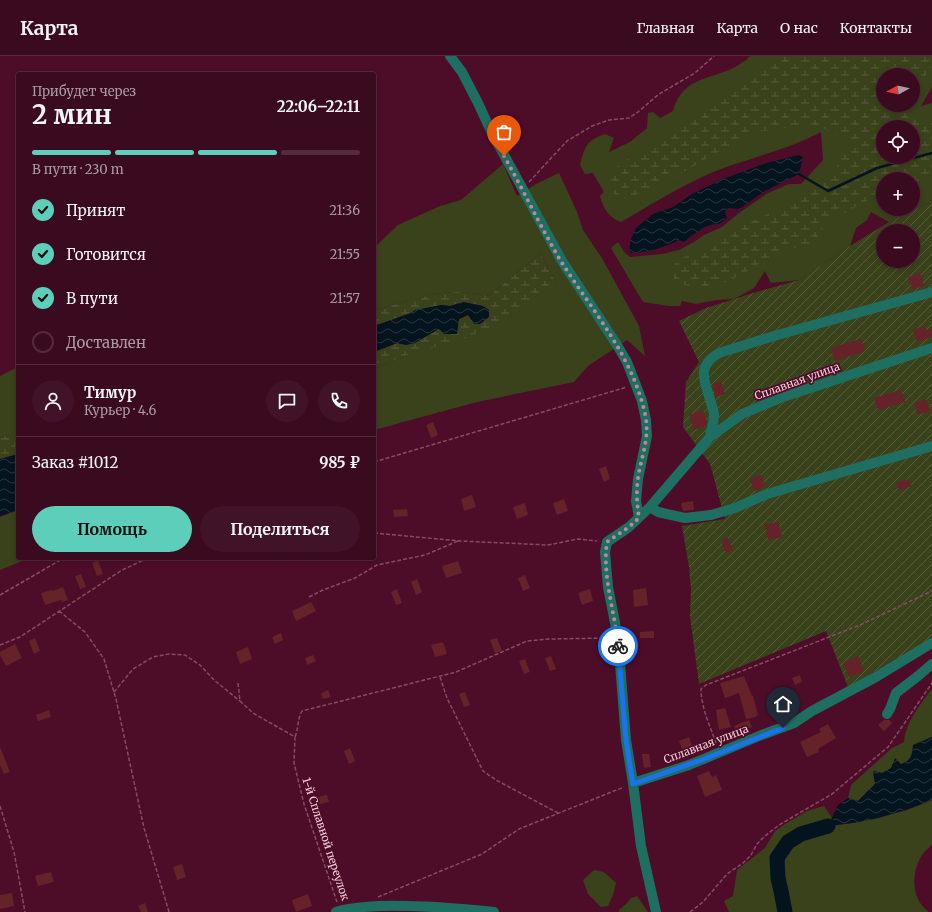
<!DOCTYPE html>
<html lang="ru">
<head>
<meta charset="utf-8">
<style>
  :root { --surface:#3a0a1f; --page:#411328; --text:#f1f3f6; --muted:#ab9aa4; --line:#542b3d; --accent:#5dceb9 }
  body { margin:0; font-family:Merriweather,serif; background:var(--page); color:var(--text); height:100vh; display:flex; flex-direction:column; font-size:15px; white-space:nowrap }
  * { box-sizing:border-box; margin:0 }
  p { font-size:13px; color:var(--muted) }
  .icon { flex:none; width:22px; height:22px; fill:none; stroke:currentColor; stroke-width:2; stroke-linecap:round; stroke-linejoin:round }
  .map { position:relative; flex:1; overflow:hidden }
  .details { position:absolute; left:16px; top:16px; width:360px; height:488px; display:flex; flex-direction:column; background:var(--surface); border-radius:4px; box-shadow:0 2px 6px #0003,0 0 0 1px var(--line) }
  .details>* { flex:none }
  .needle { width:26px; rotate:262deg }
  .tools { position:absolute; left:876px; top:12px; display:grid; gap:8px }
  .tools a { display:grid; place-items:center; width:44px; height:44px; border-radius:50%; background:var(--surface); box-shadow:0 2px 6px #0003,0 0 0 1px var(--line); font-size:20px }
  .pin { position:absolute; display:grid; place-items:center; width:34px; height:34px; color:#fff; margin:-41px -17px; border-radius:50% 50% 50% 0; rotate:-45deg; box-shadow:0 0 4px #0007 }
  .pin .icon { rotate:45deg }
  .courier { position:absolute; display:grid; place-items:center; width:40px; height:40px; margin:-20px; border:3px solid #1a73e8; border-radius:50%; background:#fff; color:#222; box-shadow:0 1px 5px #0007 }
  .head em { font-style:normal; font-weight:700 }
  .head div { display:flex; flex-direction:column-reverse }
  .head { display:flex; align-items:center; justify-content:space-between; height:68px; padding:0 16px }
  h1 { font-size:26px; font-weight:700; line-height:30px }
  .bar { display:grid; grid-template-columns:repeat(4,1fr); gap:6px 4px; align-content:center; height:48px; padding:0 16px }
  .bar i { height:5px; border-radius:3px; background:var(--line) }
  .bar .active { background:var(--accent) }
  .bar p { grid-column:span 4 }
  .line { display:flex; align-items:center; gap:10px; padding:0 16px; border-top:1px solid var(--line) }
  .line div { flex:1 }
  .round { display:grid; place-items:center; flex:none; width:42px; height:42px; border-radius:21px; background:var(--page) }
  ol { padding:0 16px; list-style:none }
  li { display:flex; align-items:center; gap:12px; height:44px }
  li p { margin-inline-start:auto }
  li .icon { padding:4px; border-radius:50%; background:var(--accent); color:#111; stroke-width:4 }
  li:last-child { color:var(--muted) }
  li i { width:22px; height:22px; border:2px solid var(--line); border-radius:50% }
  .action { display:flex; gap:8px; margin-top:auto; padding:8px 16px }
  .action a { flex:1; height:46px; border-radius:24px; background:var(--accent); color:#111; font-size:16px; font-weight:700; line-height:46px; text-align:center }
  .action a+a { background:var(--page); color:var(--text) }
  header { display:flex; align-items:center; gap:24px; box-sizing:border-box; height:56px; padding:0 20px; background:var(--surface); border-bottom:1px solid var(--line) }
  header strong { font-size:19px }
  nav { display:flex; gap:22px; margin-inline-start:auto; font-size:14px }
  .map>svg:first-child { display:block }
  .grass { fill:#3a421b; fill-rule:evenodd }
  .wetland { fill:url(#wetland-marsh); fill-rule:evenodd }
  .garden { fill:url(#garden-furrows); fill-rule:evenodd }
  .water { fill:url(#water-waves) }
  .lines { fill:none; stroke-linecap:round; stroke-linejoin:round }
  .stream { stroke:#04141f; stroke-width:2.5 }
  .river { stroke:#04141f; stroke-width:15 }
  .building { fill:#652228 }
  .path { stroke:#854c63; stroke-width:1.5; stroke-dasharray:4 2; stroke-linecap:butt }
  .minor { stroke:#1e6f61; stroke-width:10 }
  .done { stroke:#ba899b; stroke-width:4; stroke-dasharray:0 7.2 }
  .route { stroke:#1a73e8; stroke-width:5 }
  .labels { text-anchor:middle; stroke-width:3.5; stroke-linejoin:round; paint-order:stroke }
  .street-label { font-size:11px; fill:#f5ccd8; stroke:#4d0d29 }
</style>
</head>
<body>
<header>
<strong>Карта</strong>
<nav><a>Главная</a><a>Карта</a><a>О нас</a><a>Контакты</a></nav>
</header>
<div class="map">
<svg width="932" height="856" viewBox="0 0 932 856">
  <defs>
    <pattern id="wetland-marsh" width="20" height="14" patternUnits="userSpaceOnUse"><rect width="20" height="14" fill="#3a421b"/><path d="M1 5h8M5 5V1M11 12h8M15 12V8" fill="none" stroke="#575c3b"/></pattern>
    <pattern id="garden-furrows" width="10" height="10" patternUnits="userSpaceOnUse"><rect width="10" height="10" fill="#3a421b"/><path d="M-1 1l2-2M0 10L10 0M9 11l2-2" fill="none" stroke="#575c3b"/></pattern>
    <pattern id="water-waves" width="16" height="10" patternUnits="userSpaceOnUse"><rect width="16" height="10" fill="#04141f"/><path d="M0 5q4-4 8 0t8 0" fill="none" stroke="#29353f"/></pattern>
  </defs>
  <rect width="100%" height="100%" fill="#4d0d29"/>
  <path class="grass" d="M750,0H932V31L921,50L932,47V145L889,166L871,156L867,164L856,172L850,190L799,224L771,227L765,215L754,232L734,243L716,244L696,248L682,245L680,250H669L643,246L611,192L618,186L624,196L630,201L662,198L679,194L694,186L704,179L722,171L739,157L768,137L789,128H801L823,104L821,76C789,93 753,101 718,114C684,128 652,148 621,166C609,162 603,152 600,140L604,136L593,117L585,118L580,109C585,90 586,85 605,78L614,82L609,96L630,86L647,72L648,57L653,56L660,62L673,55C683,18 714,25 740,8C744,5 747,4 750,0ZM883,19H913V49H883ZM883,71H913V101H883ZM883,123H913V153H883Z
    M503,108L517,140L536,128L559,117L577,156L583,174L603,204L639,270L645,300L627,284L588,310L574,326L477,346L374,374V313L404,300L556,226L540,197L489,240C479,238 468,236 458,236C433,236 398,247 374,255V188L377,189L398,169L440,150L461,144Z
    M18,311V375L0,382V320Z
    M18,454V502H30L0,514V461Z
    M932,633V681L913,689L912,699L908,705L882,717L873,715L875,728L858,745L848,742L851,729L892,692L904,686C906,665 920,649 932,633Z
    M932,744V789C911,803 907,841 929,856H729L724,845L733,840L737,814L765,792L775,775L785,768L807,755L824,750L832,762L828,769L905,755Z
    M594,814L604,816L616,827L613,839L608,850L601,851L588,838L583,824Z
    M637,840L648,856H619V854L626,848L631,842Z"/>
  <path class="wetland" d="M775,0H932V11L913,37V19H883V49H907V60L912,62H932V121L913,126V123H883V138L868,144L826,167L807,196L787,189C757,208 709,249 674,223L673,212L677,204L699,195L724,178L777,154L831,121L851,87L821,71L795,70L752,77L674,121L631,141L622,142L613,137L608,128V120L612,114L634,99L660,85L717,48L760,16ZM883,71H913V101H883Z
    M540,197L556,226L507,264L463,283L404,300L374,313V296L397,287L406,289L468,259L489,254L483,250L463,246L450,250L441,249L411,257L374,270V255C398,247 432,236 458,236C468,236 479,238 489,240Z
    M18,375V398L0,403V382Z"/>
  <path class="garden" d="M932,145V583L848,631L826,575L699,628L690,560L691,533L689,511L682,470L725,463L710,408L683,371L686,326L699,306L679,265L706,252L753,237L799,224L850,190L889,166ZM883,175H913V205H883Z"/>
  <path class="water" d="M799,99L803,101L799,118L765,135L739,153L728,152L725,156L727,162L719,168C706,167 694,178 684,186L679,184C664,192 648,196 631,197L629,194L631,183L636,172L653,158L673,151L692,138L723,123L766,107Z
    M463,246L483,250L489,254V261L480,268H474L468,259L459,263L457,278H444L439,273L415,287L406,289L397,287L374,296V270L411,257L415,254L441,249L450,250Z
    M18,398V454L0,460V403Z
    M932,681V744C898,758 865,767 828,770L838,749L848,742L858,745L875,728L873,715L882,717L891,712L895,702L901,708C911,704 912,700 913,689Z"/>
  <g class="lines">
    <path class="stream" d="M799,118L828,135L877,112L932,97"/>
    <path class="river" d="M785,856L781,835L778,822L777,802L788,786L801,778L828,770"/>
  </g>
  <path class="building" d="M920,217L924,230L912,233L908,221Z
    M925,270L926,274L932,273V281L917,286L913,274Z
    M861,283L865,295L835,305L831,292Z
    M721,326L725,338L716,341L712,328Z
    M901,334L905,346L878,354L874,342Z
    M926,343L930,355L918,359L914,347Z
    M703,354L707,366L706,370L694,374L689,359Z
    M433,366L438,379L431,382L426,369Z
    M606,410L610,423L604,426L599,413Z
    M761,419L765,431L754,435L750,423Z
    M908,423L911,430L899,435L896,427Z
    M472,439L476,451L464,455L461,443Z
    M564,443L568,455L557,459L553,447Z
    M693,445L694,454L683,455L681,447Z
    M525,447L528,459L517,463L513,451Z
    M407,453L408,460L394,461L393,454Z
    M778,466L782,481L769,484L764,469Z
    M727,481L733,494L726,497L721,484Z
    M98,504L103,518L97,520L92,507Z
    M458,505L462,517L446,522L442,510Z
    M81,518L86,531L80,533L75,520Z
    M525,519L530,532L523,535L518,522Z
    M417,523L422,536L416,539L411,526Z
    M63,531L68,544L62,546L61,544L45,549L41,537L52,534L53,535Z
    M646,532L648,549L634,551L633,534Z
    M397,533L402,547L396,549L391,536Z
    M590,533L593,545L582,549L578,537Z
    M311,546L316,555L296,565L292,555Z
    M654,575V582H640V576Z
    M281,577L283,584L275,588L272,581Z
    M35,582L40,595L34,598L29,585Z
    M497,582L502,595L495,597L490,584Z
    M443,586L447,598L435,601L431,589Z
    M15,588L22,602L6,610L0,599V596Z
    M248,591L252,603L240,608L236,596Z
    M313,599L316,605L307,609L305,602Z
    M551,600L556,613L550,615L545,602Z
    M858,600L864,615L849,621L843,607Z
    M525,603L530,616L524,618L519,605Z
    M800,619L802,626L795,629L792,622Z
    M744,620L752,640L753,639L758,659L756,660V661L746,663L739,637L725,642L720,627Z
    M328,634L331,641L323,643L321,637Z
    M465,636L470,649L464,651L459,638Z
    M725,652L731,671L719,674L716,654Z
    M49,654L51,661L38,665L36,659Z
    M749,664L752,671L737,678L734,670Z
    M884,664H889L892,667L884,675L878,669Z
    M828,668L836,682L818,693L819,696L807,701L800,686L821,676L819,673Z
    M689,681L695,698L685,702L679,685Z
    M0,691L10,716L4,718L0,709Z
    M350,692L355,705L349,708L344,695Z
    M642,698H649L651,711L644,712Z
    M709,715L712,721L716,719L722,734L705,741L697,720Z
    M327,739L329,746L315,749L313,742Z
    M182,808L186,821L177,824L173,811Z
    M51,816L54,826L38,830L35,820Z
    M12,837L14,850L0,853V839Z
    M308,838L312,850L296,856L292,844Z
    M145,847L148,856H141L138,850Z"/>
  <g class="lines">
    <path class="path" d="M529,126L567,85L592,70L609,64L629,62L638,56L659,38L695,17L714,0
      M374,406L627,331
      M374,477L460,485L548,489L578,483L597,485
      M0,539L64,502
      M309,541L323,534L355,522L377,509L425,499L458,485
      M59,555L85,576L104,603L116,643L144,772L169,856
      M0,589L20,581L122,514L148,502
      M440,621L447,642L483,715L496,724L558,757
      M238,627L240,645L253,657L295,681L294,707L304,748L337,846
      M114,636L133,613L153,601L169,598L185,599L200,609L214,624L240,645
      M295,681C299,671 297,664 302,655L456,616L527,585L549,583L610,582
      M716,687C710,670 701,651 701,633L706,629L860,569L932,535
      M0,750L14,796L25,856
      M378,841L482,798L519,773L624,731
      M690,856L703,846L727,818L743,807L751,799L757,788L765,780L779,769L832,738L888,691L932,627"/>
    <path class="minor" d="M450,0L462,16L478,47L491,75L562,205L617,289L627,306L642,345L646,364L647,380L638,423L636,445L639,461
      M710,381C711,374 714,366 714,359C714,355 712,350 711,347C705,325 695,311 719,297L774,280L932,236
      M650,451L658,456L685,462L711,459L735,452L767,438L932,390
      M887,658L890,653L896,637L918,620L932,608
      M633,727L689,709L759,680L794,667L812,655L876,621L932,587
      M336,856C350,851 365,851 379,850C418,849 456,852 494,856
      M656,856L641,790L633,727L626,684L618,582L608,531L605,496L607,486L629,471L650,451L710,381L742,358L783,341L932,292"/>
  </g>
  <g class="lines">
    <path class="done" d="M504,100C524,135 541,172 562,207C594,257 635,303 646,363C649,384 641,402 638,422C636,436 637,448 639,462L629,471L607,486C602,521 615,555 618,590"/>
    <path class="route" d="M618,590L626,684L633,728L704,703L783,672"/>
  </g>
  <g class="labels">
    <g class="street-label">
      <text transform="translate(797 325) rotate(-20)" y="4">Сплавная улица</text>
      <text transform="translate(706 688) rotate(-21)" y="4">Сплавная улица</text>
      <text transform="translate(326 783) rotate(72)" y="4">1-й Сплавной переулок</text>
    </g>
  </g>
</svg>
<div class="tools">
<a><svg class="needle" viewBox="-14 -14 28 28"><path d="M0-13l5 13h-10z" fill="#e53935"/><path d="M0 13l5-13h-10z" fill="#ab9aa4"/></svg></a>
<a><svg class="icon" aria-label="locate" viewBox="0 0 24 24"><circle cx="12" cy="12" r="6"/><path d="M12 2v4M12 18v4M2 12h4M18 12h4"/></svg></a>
<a>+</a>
<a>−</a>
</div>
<div class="pin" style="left:504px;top:100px;background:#ea580c"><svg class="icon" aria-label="bag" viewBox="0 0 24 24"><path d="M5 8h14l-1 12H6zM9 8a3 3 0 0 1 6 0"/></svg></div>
<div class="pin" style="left:783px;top:672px;background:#1f2937"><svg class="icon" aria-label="home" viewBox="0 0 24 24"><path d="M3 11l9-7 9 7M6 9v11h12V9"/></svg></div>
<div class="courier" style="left:618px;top:590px"><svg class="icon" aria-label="bike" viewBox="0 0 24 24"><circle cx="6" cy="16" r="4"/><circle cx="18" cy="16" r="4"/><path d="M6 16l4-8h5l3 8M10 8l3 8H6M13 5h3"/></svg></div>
<section class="details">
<div class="head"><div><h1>2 мин</h1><p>Прибудет через</p></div><em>22:06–22:11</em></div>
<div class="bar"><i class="active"></i><i class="active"></i><i class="active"></i><i></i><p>В пути · 230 m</p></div>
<ol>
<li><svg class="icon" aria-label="check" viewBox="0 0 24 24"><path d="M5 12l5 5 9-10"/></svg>Принят<p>21:36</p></li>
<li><svg class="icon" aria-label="check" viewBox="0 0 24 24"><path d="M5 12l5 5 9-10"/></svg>Готовится<p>21:55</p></li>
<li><svg class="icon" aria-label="check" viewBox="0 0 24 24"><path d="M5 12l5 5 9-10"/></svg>В пути<p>21:57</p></li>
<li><i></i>Доставлен</li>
</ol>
<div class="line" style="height:72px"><a class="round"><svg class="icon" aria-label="person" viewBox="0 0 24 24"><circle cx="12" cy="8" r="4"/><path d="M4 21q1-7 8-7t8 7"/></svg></a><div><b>Тимур</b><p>Курьер · 4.6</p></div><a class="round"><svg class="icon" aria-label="chat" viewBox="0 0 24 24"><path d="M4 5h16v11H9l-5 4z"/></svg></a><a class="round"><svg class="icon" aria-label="phone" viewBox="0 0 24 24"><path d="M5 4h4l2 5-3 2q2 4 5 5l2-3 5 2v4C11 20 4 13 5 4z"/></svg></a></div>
<div class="line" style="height:52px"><div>Заказ #1012</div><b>985 ₽</b></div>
<div class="action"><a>Помощь</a><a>Поделиться</a></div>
</section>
</div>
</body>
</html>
